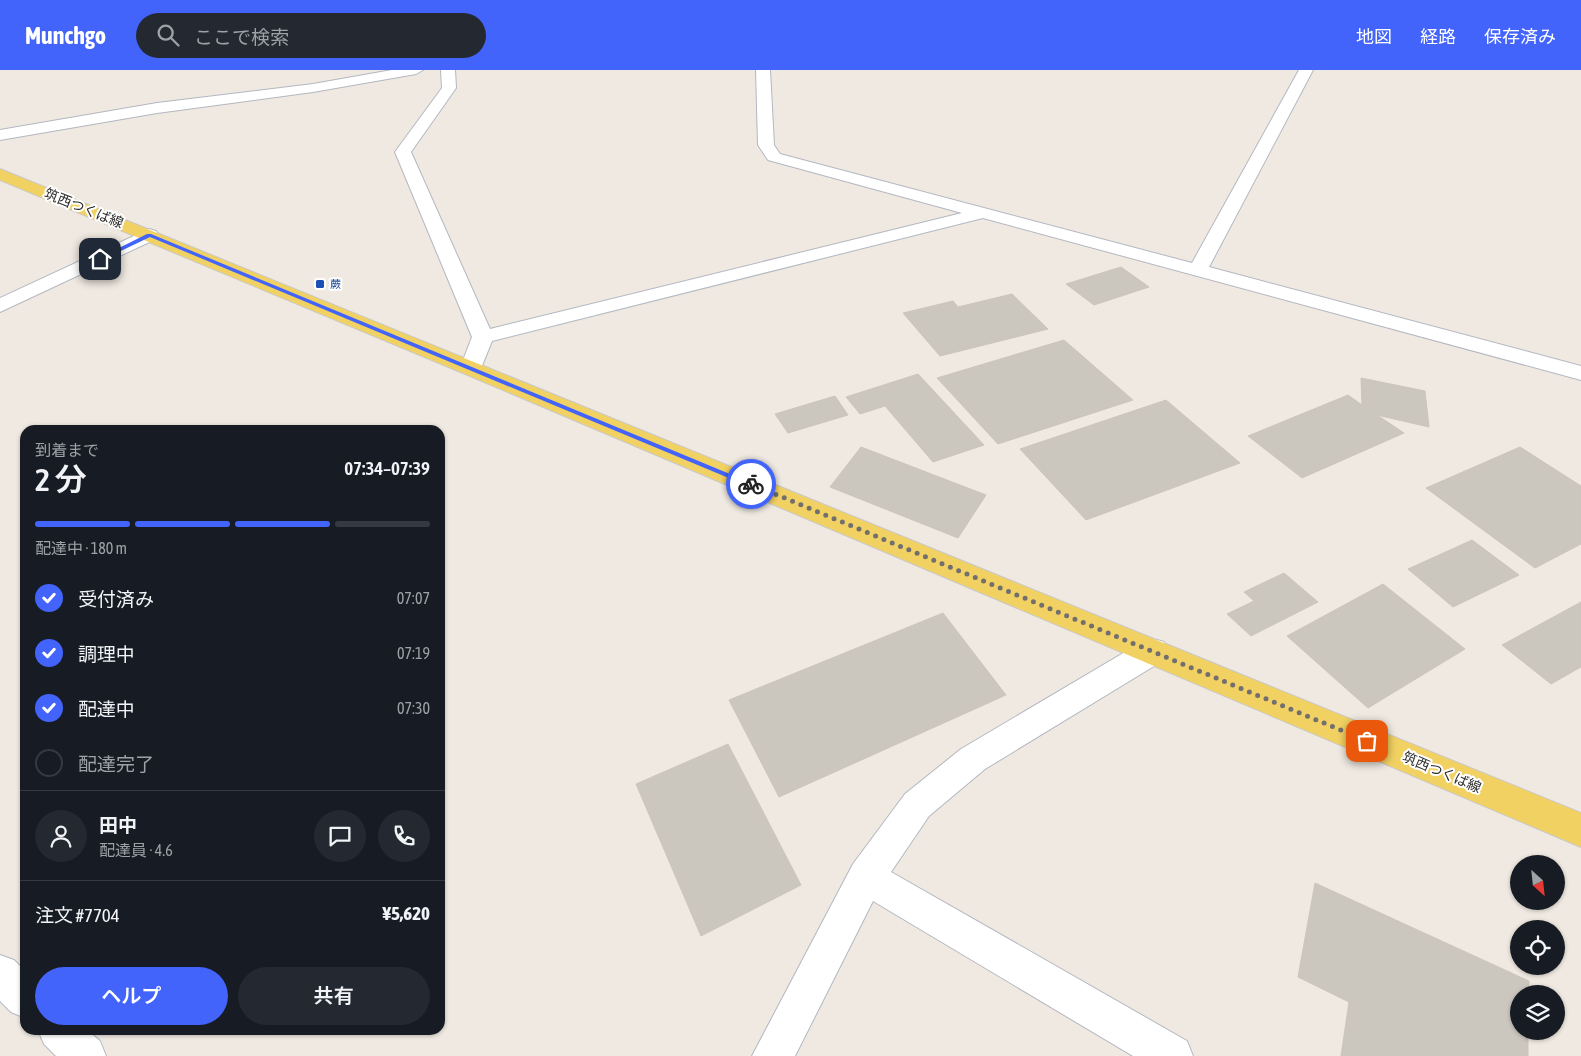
<!DOCTYPE html>
<html lang="ja">
<head>
<meta charset="utf-8">
<style>
  :root { --surface:#171b24; --page:#242831; --text:#f1f3f6; --muted:#9ea1a6; --line:#363941; --accent:#4264fb }
  body { margin:0; font-family:"Asap Condensed","Noto Sans JP",sans-serif; background:var(--page); color:var(--text); height:100vh; display:flex; flex-direction:column; font-size:19px; white-space:nowrap }
  * { box-sizing:border-box; margin:0 }
  p { font-size:16px; color:var(--muted) }
  .icon { flex:none; width:28px; height:28px; fill:none; stroke:currentColor; stroke-width:2; stroke-linecap:round; stroke-linejoin:round }
  .map { position:relative; flex:1; overflow:hidden }
  .sheet { position:absolute; left:20px; top:355px; width:425px; height:610px; display:flex; flex-direction:column; background:var(--surface); border-radius:15px; box-shadow:0 1px 4px #0004 }
  .sheet>* { flex:none }
  .needle { width:32px; rotate:153deg }
  .buttons { position:absolute; left:1510px; top:785px; display:grid; gap:10px }
  .buttons a { display:grid; place-items:center; width:55px; height:55px; border-radius:50%; background:var(--surface); box-shadow:0 1px 4px #0004; font-size:25px }
  .pin { position:absolute; display:grid; place-items:center; width:42px; height:42px; color:#fff; margin:-21px; border-radius:10px; box-shadow:0 2px 8px #0006 }
  .courier { position:absolute; display:grid; place-items:center; width:50px; height:50px; margin:-25px; border:4px solid #4264fb; border-radius:50%; background:#fff; color:#222; box-shadow:0 1px 6px #0007 }
  .summary em { font-style:normal; font-weight:600 }
  .summary div { display:flex; flex-direction:column-reverse }
  .summary { display:flex; align-items:center; justify-content:space-between; height:85px; padding:0 15px }
  h1 { font-size:32px; font-weight:600; line-height:38px }
  .bar { display:grid; grid-template-columns:repeat(4,1fr); gap:8px 5px; align-content:center; height:60px; padding:0 15px }
  .bar i { height:6px; border-radius:4px; background:var(--line) }
  .bar .current { background:var(--accent) }
  .bar p { grid-column:span 4 }
  .line { display:flex; align-items:center; gap:12px; padding:0 15px; border-top:1px solid var(--line) }
  .line div { flex:1 }
  .round { display:grid; place-items:center; flex:none; width:52px; height:52px; border-radius:26px; background:var(--page) }
  ol { padding:0 15px; list-style:none }
  li { display:flex; align-items:center; gap:15px; height:55px }
  li p { margin-inline-start:auto }
  li .icon { padding:5px; border-radius:50%; background:var(--accent); color:#fff; stroke-width:4 }
  li:last-child { color:var(--muted) }
  li i { width:28px; height:28px; border:2px solid var(--line); border-radius:50% }
  .button { display:flex; gap:10px; margin-top:auto; padding:10px 15px }
  .button a { flex:1; height:58px; border-radius:30px; background:var(--accent); color:#fff; font-size:20px; font-weight:600; line-height:58px; text-align:center }
  .button a+a { background:var(--page); color:var(--text) }
  header { display:flex; align-items:center; gap:30px; box-sizing:border-box; height:70px; padding:0 25px; background:var(--accent); color:#fff }
  header strong { font-size:24px }
  nav { display:flex; gap:28px; margin-inline-start:auto; font-size:18px }
  .search { width:350px; height:45px; background:var(--page); display:flex; align-items:center; gap:12px; box-sizing:border-box; padding:0 18px; border-radius:28px; color:var(--muted); font-size:19px }
  .map>svg:first-child { display:block }
  .building { fill:#cbc7bf; stroke:#cbc5ba }
  .lines { fill:none; stroke-linecap:round; stroke-linejoin:round }
  .minor-casing { stroke:#b4b7c1; stroke-width:2 }
  .primary-casing { stroke:#c9c9c9; stroke-width:2 }
  .minor { fill:#fff; fill-rule:evenodd }
  .primary { fill:#f2d163; fill-rule:evenodd }
  .route { fill:#4264fb }
  .done { stroke:#726f6d; stroke-width:5; stroke-dasharray:0 9 }
  .transit-dot { fill:#1a4fb4; stroke:#fff; stroke-width:2 }
  .labels { text-anchor:middle; stroke-width:4; stroke-linejoin:round; paint-order:stroke }
  .far-transit-label { font-size:11px; fill:#164399; stroke:#fff; text-anchor:start }
  .street-label { font-size:14px; fill:#2e2e2e; stroke:#fff }
</style>
</head>
<body>
<header>
<strong>Munchgo</strong>
<div class="search"><svg class="icon" aria-label="search" viewBox="0 0 24 24"><circle cx="10" cy="10" r="6"/><path d="M15 15l6 6"/></svg>ここで検索</div>
<nav><a>地図</a><a>経路</a><a>保存済み</a></nav>
</header>
<div class="map">
<svg width="1581" height="986" viewBox="0 0 1581 986">
  <rect width="100%" height="100%" fill="#efe9e1"/>
  <path class="building" d="M1121,197L1149,217L1094,235L1066,214Z
    M1012,224L1048,259L940,286L903,243L953,231L958,237Z
    M1064,270L1133,330L998,374L937,308Z
    M918,304L984,375L933,392L885,336L860,344L846,327Z
    M1361,308L1425,321L1429,357L1377,345L1404,363L1302,408L1248,366L1348,325L1362,335Z
    M835,326L848,345L788,363L775,344Z
    M1166,330L1240,393L1086,450L1020,379Z
    M861,377L986,425L958,468L830,417Z
    M1520,377L1581,416V474L1535,498L1426,418Z
    M1472,470L1519,505L1453,537L1408,499Z
    M1284,503L1318,532L1251,566L1227,544L1254,531L1244,522Z
    M1383,514L1465,579L1368,638L1287,566Z
    M1581,532V597L1551,614L1502,575Z
    M943,543L1006,625L779,727L729,630Z
    M728,674L801,815L701,866L636,714Z
    M1315,813L1529,911V924H1519V961H1528V986H1341L1349,932L1298,907Z"/>
  <g class="lines">
    <g class="minor-casing">
      <path id="minor" d="M392,0H423L416,4L313,22L157,43L0,70V60L157,33L313,14Z
        M441,0H455L456,18L411,82L490,259L962,143L768,90L758,75L756,0H770L774,75L780,84L1192,193L1299,0H1313L1209,197L1581,296V310L983,148L492,271L479,303L471,305L463,303L460,298L472,267L395,82L442,18Z
        M149,159L156,161L158,165L156,169L0,242V228Z
        M1153,569L1164,572L1168,581L1164,590L985,699L929,746L891,802L1187,971L1193,986H1133L873,831L795,986H752L853,794L905,724L961,679L1142,572Z
        M0,885L14,890L25,901V948L11,942L0,931Z
        M38,960H87L100,971L106,986H56L44,974Z"/>
    </g>
    <g class="primary-casing">
      <path id="primary" d="M0,99L1581,743V777L463,303L0,110Z"/>
    </g>
    <use href="#minor" class="minor"/>
    <use href="#primary" class="primary"/>
  </g>
  <path class="route" d="M147,164H151L754,414L748,416L150,167L102,190L97,189Z"/>
  <g class="lines">
    <path class="done" d="M751,414L1367,671"/>
  </g>
  <rect class="transit-dot" x="315" y="209" width="10" height="10" rx="2.5"/>
  <g class="labels">
    <g class="far-transit-label">
      <text x="330" y="218">蕨</text>
    </g>
    <g class="street-label">
      <text transform="translate(84 138) rotate(22)" y="5">筑西つくば線</text>
      <text transform="translate(1442 702) rotate(23)" y="5">筑西つくば線</text>
    </g>
  </g>
</svg>
<div class="buttons">
<a><svg class="needle" viewBox="-14 -14 28 28"><path d="M0-13l5 13h-10z" fill="#e53935"/><path d="M0 13l5-13h-10z" fill="#9ea1a6"/></svg></a>
<a><svg class="icon" aria-label="locate" viewBox="0 0 24 24"><circle cx="12" cy="12" r="6"/><path d="M12 2v4M12 18v4M2 12h4M18 12h4"/></svg></a>
<a><svg class="icon" aria-label="layers" viewBox="0 0 24 24"><path d="M12 4l9 5-9 5-9-5zM3 14l9 5 9-5"/></svg></a>
</div>
<div class="pin" style="left:1367px;top:671px;background:#ea580c"><svg class="icon" aria-label="bag" viewBox="0 0 24 24"><path d="M5 8h14l-1 12H6zM9 8a3 3 0 0 1 6 0"/></svg></div>
<div class="pin" style="left:100px;top:189px;background:#1f2937"><svg class="icon" aria-label="home" viewBox="0 0 24 24"><path d="M3 11l9-7 9 7M6 9v11h12V9"/></svg></div>
<div class="courier" style="left:751px;top:414px"><svg class="icon" aria-label="bike" viewBox="0 0 24 24"><circle cx="6" cy="16" r="4"/><circle cx="18" cy="16" r="4"/><path d="M6 16l4-8h5l3 8M10 8l3 8H6M13 5h3"/></svg></div>
<section class="sheet">
<div class="summary"><div><h1>2 分</h1><p>到着まで</p></div><em>07:34–07:39</em></div>
<div class="bar"><i class="current"></i><i class="current"></i><i class="current"></i><i></i><p>配達中 · 180 m</p></div>
<ol>
<li><svg class="icon" aria-label="check" viewBox="0 0 24 24"><path d="M5 12l5 5 9-10"/></svg>受付済み<p>07:07</p></li>
<li><svg class="icon" aria-label="check" viewBox="0 0 24 24"><path d="M5 12l5 5 9-10"/></svg>調理中<p>07:19</p></li>
<li><svg class="icon" aria-label="check" viewBox="0 0 24 24"><path d="M5 12l5 5 9-10"/></svg>配達中<p>07:30</p></li>
<li><i></i>配達完了</li>
</ol>
<div class="line" style="height:90px"><a class="round"><svg class="icon" aria-label="person" viewBox="0 0 24 24"><circle cx="12" cy="8" r="4"/><path d="M4 21q1-7 8-7t8 7"/></svg></a><div><b>田中</b><p>配達員 · 4.6</p></div><a class="round"><svg class="icon" aria-label="chat" viewBox="0 0 24 24"><path d="M4 5h16v11H9l-5 4z"/></svg></a><a class="round"><svg class="icon" aria-label="phone" viewBox="0 0 24 24"><path d="M5 4h4l2 5-3 2q2 4 5 5l2-3 5 2v4C11 20 4 13 5 4z"/></svg></a></div>
<div class="line" style="height:65px"><div>注文 #7704</div><b>¥5,620</b></div>
<div class="button"><a>ヘルプ</a><a>共有</a></div>
</section>
</div>
</body>
</html>
